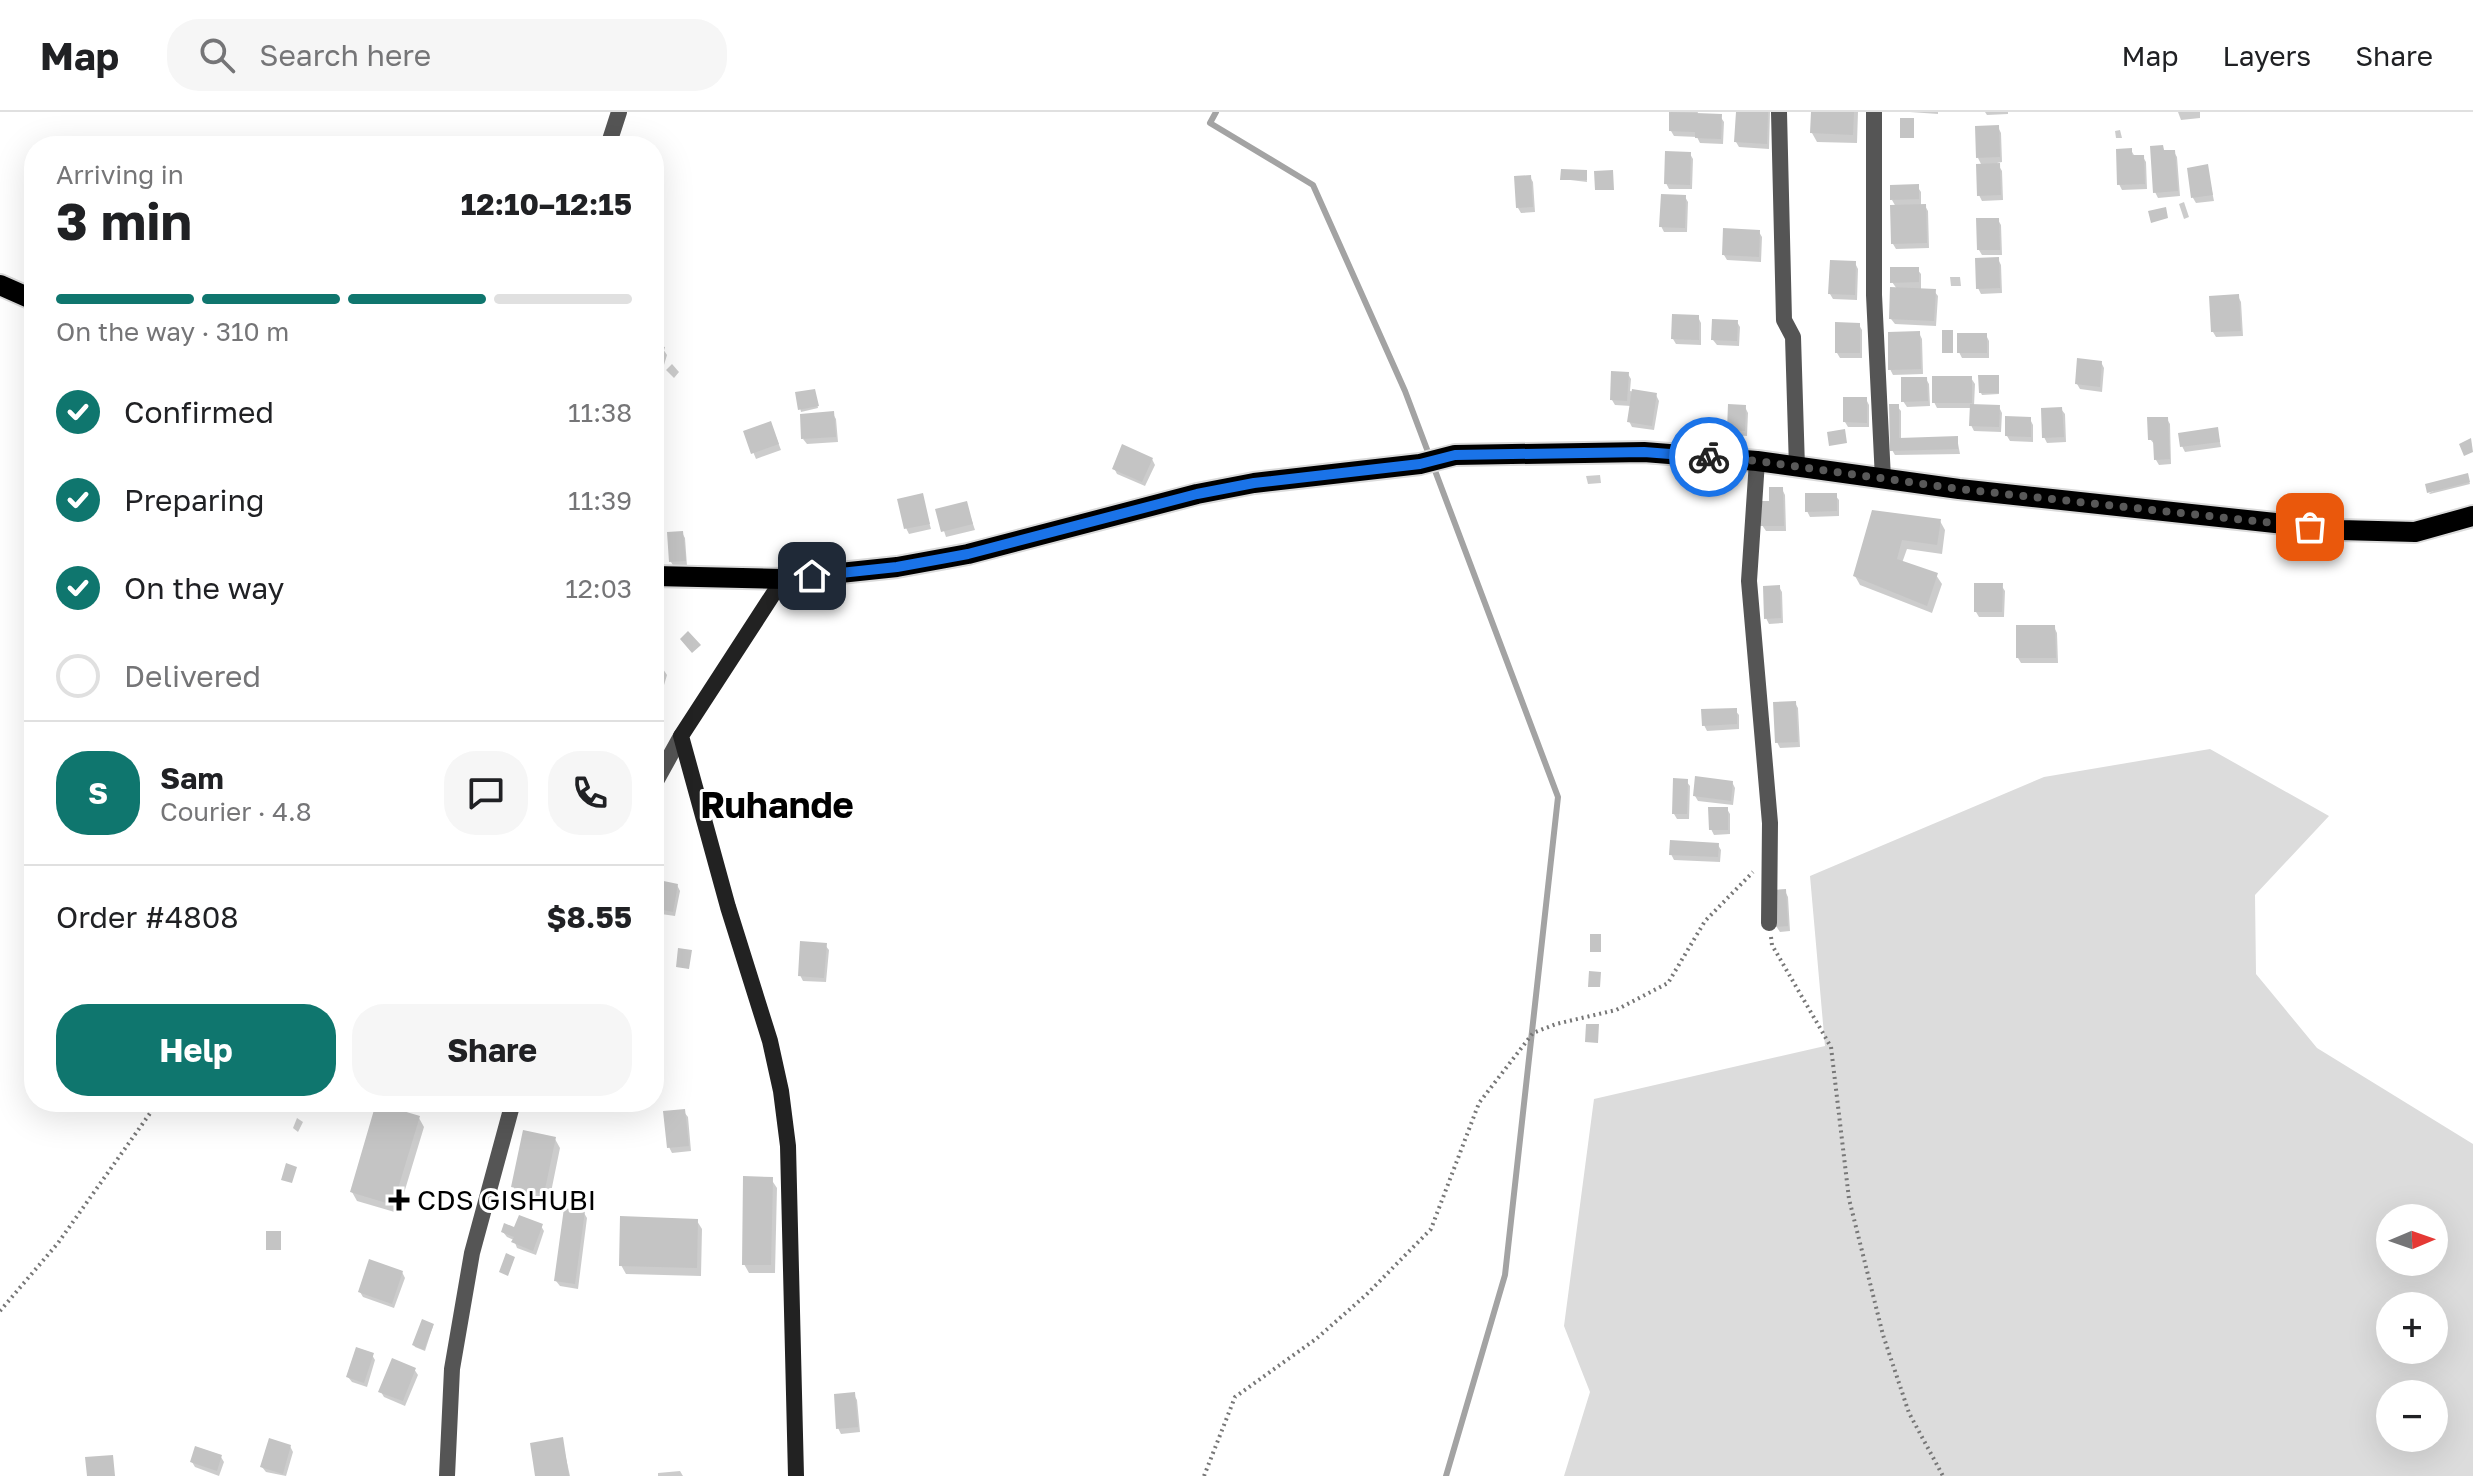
<!DOCTYPE html>
<html lang="en">
<head>
<meta charset="utf-8">
<style>
  :root { --surface:#fff; --page:#f6f6f6; --text:#202124; --muted:#757577; --line:#e0e0e0; --accent:#0f766e }
  body { margin:0; font-family:"Golos Text",sans-serif; background:var(--page); color:var(--text); height:100vh; display:flex; flex-direction:column; font-size:30px; white-space:nowrap }
  * { box-sizing:border-box; margin:0 }
  p { font-size:26px; color:var(--muted) }
  .icon { flex:none; width:44px; height:44px; fill:none; stroke:currentColor; stroke-width:2; stroke-linecap:round; stroke-linejoin:round }
  .map { position:relative; flex:1; overflow:hidden }
  .details { position:absolute; left:24px; top:24px; width:640px; height:976px; display:flex; flex-direction:column; background:var(--surface); border-radius:32px; box-shadow:0 8px 32px #0002 }
  .details>* { flex:none }
  .needle { width:52px; rotate:88deg }
  .tools { position:absolute; left:2376px; top:1092px; display:grid; gap:16px }
  .tools a { display:grid; place-items:center; width:72px; height:72px; border-radius:50%; background:var(--surface); box-shadow:0 8px 32px #0002; font-size:40px }
  .pin { position:absolute; display:grid; place-items:center; width:68px; height:68px; color:#fff; margin:-34px; border-radius:16px; box-shadow:0 4px 12px #0006 }
  .courier { position:absolute; display:grid; place-items:center; width:80px; height:80px; margin:-40px; border:6px solid #1a73e8; border-radius:50%; background:#fff; color:#222; box-shadow:0 2px 10px #0007 }
  .head em { font-style:normal; font-weight:700 }
  .head div { display:flex; flex-direction:column-reverse }
  .head { display:flex; align-items:center; justify-content:space-between; height:136px; padding:0 32px }
  h1 { font-size:52px; font-weight:700; line-height:60px }
  .bar { display:grid; grid-template-columns:repeat(4,1fr); gap:12px 8px; align-content:center; height:96px; padding:0 32px }
  .bar i { height:10px; border-radius:6px; background:var(--line) }
  .bar .active { background:var(--accent) }
  .bar p { grid-column:span 4 }
  .line { display:flex; align-items:center; gap:20px; padding:0 32px; border-top:2px solid var(--line) }
  .line div { flex:1 }
  .round { display:grid; place-items:center; flex:none; width:84px; height:84px; border-radius:32px; background:var(--page) }
  ol { padding:0 32px; list-style:none }
  li { display:flex; align-items:center; gap:24px; height:88px }
  li p { margin-inline-start:auto }
  li .icon { padding:8px; border-radius:50%; background:var(--accent); color:#fff; stroke-width:4 }
  li:last-child { color:var(--muted) }
  li i { width:44px; height:44px; border:4px solid var(--line); border-radius:50% }
  .cta { display:flex; gap:16px; margin-top:auto; padding:16px 32px }
  .cta a { flex:1; height:92px; border-radius:32px; background:var(--accent); color:#fff; font-size:32px; font-weight:700; line-height:92px; text-align:center }
  .cta a+a { background:var(--page); color:var(--text) }
  header { display:flex; align-items:center; gap:48px; box-sizing:border-box; height:112px; padding:0 40px; background:var(--surface); border-bottom:2px solid var(--line) }
  header strong { font-size:38px }
  nav { display:flex; gap:44px; margin-inline-start:auto; font-size:28px }
  .search { width:560px; height:72px; background:var(--page); display:flex; align-items:center; gap:20px; box-sizing:border-box; padding:0 28px; border-radius:32px; color:var(--muted); font-size:30px }
  .map>svg:first-child { display:block }
  .green { fill:#dcdcdc; fill-rule:evenodd }
  .shadow { fill:#0003 }
  .lines { fill:none; stroke-linecap:round; stroke-linejoin:round }
  .stream { stroke:#a3a3a3; stroke-width:6 }
  .building { fill:#c4c4c4 }
  .primary-casing { stroke:#dbdbdb; stroke-width:24 }
  .path { stroke:#777; stroke-width:4; stroke-dasharray:2 4; stroke-linecap:butt }
  .street { stroke:#555; stroke-width:16 }
  .secondary { stroke:#222; stroke-width:16 }
  .primary { stroke:#000; stroke-width:20 }
  .done { stroke:#595959; stroke-width:8; stroke-dasharray:0 14.4 }
  .route { stroke:#1a73e8; stroke-width:10 }
  .poi-dot { fill:#000; stroke:#fff; stroke-width:3 }
  .labels { text-anchor:middle; stroke-width:6; stroke-linejoin:round; paint-order:stroke }
  .poi-label { font-size:28px; fill:#000; stroke:#fff; text-anchor:start }
  .district-label { font-size:36px; font-weight:bold; fill:#000; stroke:#fff }
</style>
</head>
<body>
<header>
<strong>Map</strong>
<div class="search"><svg class="icon" aria-label="search" viewBox="0 0 24 24"><circle cx="10" cy="10" r="6"/><path d="M15 15l6 6"/></svg>Search here</div>
<nav><a>Map</a><a>Layers</a><a>Share</a></nav>
</header>
<div class="map">
<svg width="2473" height="1364" viewBox="0 0 2473 1364">
  <rect width="100%" height="100%" fill="#fff"/>
  <path class="green" d="M2210,637L2329,704L2255,783L2256,862L2317,936L2473,1032V1364H1564L1590,1280L1564,1214L1594,987L1825,934L1810,764L2044,665ZM2390,1106H2434V1150H2390ZM2390,1194H2434V1238H2390ZM2390,1282H2434V1326H2390Z"/>
  <path class="shadow" d="M1671,0H1698L1697,3L1720,4L1724,10L1723,32L1700,31L1697,25L1674,24L1671,19Z
    M1738,0H1770L1769,37L1739,35L1736,30Z
    M1813,0H1858L1857,31L1817,30L1812,21Z
    M1910,0H1938V2Z
    M1985,0H2008V2L1987,3Z
    M2178,0H2200V6L2181,8Z
    M1998,15L2001,21L2002,50L1997,51L2002,59L2003,88L1982,89L1979,83L1982,54L1978,46Z
    M2120,18L2122,26H2116L2115,19Z
    M2131,38L2135,45H2143L2146,50L2147,77L2122,78L2119,72Z
    M2165,40H2174L2177,45L2180,84L2158,86L2155,80Z
    M1690,42L1693,47L1692,77H1669L1666,71Z
    M2207,55L2214,89L2196,91L2193,86L2189,57Z
    M1586,59L1587,70L1562,67Z
    M1530,65L1533,70L1535,100L1521,101L1518,96Z
    M1917,74L1921,80V94H1925L1928,99L1929,136L1896,137L1893,132L1896,95L1892,88Z
    M1685,85L1688,90L1687,120H1664L1661,114Z
    M2184,90L2189,105L2184,107L2179,92Z
    M1998,108L2001,113L2002,143H1982L1979,138Z
    M1759,120L1762,125L1761,150L1727,148L1724,143Z
    M1998,147L2001,153L2002,181L1981,182L1978,176Z
    M1855,151L1858,157L1857,188L1833,187L1830,182Z
    M1917,157L1921,162V178L1934,179L1938,184L1936,214L1895,212L1891,207L1897,177L1892,170Z
    M1950,165H1960L1961,174H1951Z
    M2238,184L2241,190L2243,224L2216,225L2213,220Z
    M1698,205L1701,211V233L1676,232L1673,227Z
    M1737,210L1740,215L1739,234L1717,233L1713,228Z
    M1859,213L1862,218V246H1840L1837,241Z
    M1919,221L1922,227L1923,262L1893,263L1890,257Z
    M1986,223L1989,229V246H1962L1959,240Z
    M654,234L663,237L667,243L661,263L654,261Z
    M2101,250L2104,256L2102,280L2080,277L2077,272Z
    M672,252L679,260L674,266L666,258Z
    M1628,262L1631,267L1630,279L1656,283L1659,289L1654,318L1632,315L1629,309L1631,294L1615,293L1612,288Z
    M1998,265L1999,282L1982,283L1981,281Z
    M1971,266L1975,272L1974,294L1999,295L2002,301L2001,320L1974,319L1971,313V296H1937L1934,290Z
    M1926,267L1929,272L1930,294L1907,295L1903,289Z
    M815,281L818,296L801,300L797,282Z
    M1866,287L1869,293V315H1848L1845,310Z
    M1897,294L1901,299V328L1957,326L1960,342L1895,343L1892,338Z
    M1745,295L1748,301L1747,324L1732,323L1729,318Z
    M2061,297L2065,302L2066,330L2047,331L2044,325Z
    M833,302L836,307L838,330L807,332L803,327Z
    M2030,307L2033,313V330L2010,329L2007,324Z
    M2167,307L2170,312L2171,352L2159,353L2156,348L2155,333L2150,327Z
    M773,317L781,338L756,347L745,320Z
    M2217,317L2221,335L2185,340L2182,334Z
    M1152,347L1155,353L1145,374L1117,362L1114,356Z
    M1600,363L1601,371L1588,372L1586,364Z
    M2468,365L2470,372L2430,382L2429,381Z
    M1782,377L1785,383L1786,419H1766L1762,413L1771,391Z
    M1835,383L1839,388V404L1810,405L1807,399Z
    M922,384L931,417L909,422L906,416Z
    M966,391L975,418L946,425L937,398Z
    M1874,401L1940,409L1945,418L1942,442L1907,437L1902,451L1936,463L1942,472L1932,501L1860,473L1855,464Z
    M682,421L685,426L687,454L674,455L671,450Z
    M2001,473L2005,479L2004,505H1979L1976,500Z
    M1779,475L1782,480L1783,511L1769,512L1766,506Z
    M2054,515L2057,521L2058,551H2021L2018,546Z
    M654,552L661,554L667,563L654,607Z
    M1795,591L1798,596L1800,635L1780,636L1777,630Z
    M1735,598L1739,603V617L1707,619L1704,613Z
    M1686,669L1690,674L1689,707H1677L1674,702Z
    M1732,670L1735,676L1733,693L1698,689L1695,684Z
    M1727,697L1730,702V722L1714,723L1711,717Z
    M1718,733L1721,738L1720,750L1674,748L1671,742Z
    M654,769L677,773L680,779L675,804L654,801Z
    M1785,779L1788,785L1790,819L1780,820L1776,814Z
    M654,817L660,826L654,860Z
    M825,833L829,838L826,870L803,869L800,863Z
    M684,1000L688,1005L691,1039L672,1041L669,1035Z
    M297,1006L303,1010L298,1020L293,1016Z
    M419,1006L424,1015L398,1101L357,1089L352,1080Z
    M555,1027L560,1036L549,1090L518,1083L513,1074Z
    M771,1067L777,1076L775,1161H749L744,1152Z
    M584,1101L587,1106L578,1177L560,1174L556,1169Z
    M697,1109L702,1117L701,1164L626,1162L621,1153Z
    M541,1114L544,1119L536,1143L517,1136L514,1128L507,1125L503,1120Z
    M402,1160L405,1166L394,1196L363,1185L360,1180Z
    M433,1214L425,1239L415,1235L414,1233Z
    M372,1243L375,1248L367,1275L352,1270L348,1265Z
    M414,1257L418,1263L405,1294L384,1285L381,1280Z
    M854,1283L857,1288L860,1320L841,1322L838,1316Z
    M562,1328L570,1364H537Z
    M290,1334L293,1340L286,1364L266,1360L262,1355Z
    M221,1345L224,1350L219,1364L195,1355L192,1350Z
    M680,1359L683,1364H658V1361Z"/>
  <g class="lines">
    <path class="stream" d="M1216,0L1210,11L1313,73L1405,279L1558,685L1505,1163L1446,1364"/>
  </g>
  <path class="building" d="M1669,0L1722,2L1721,27L1695,26V20L1669,19Z
    M1736,0H1768L1767,32L1734,30Z
    M1811,0H1854L1853,23L1810,21Z
    M1900,6H1914V26H1900Z
    M1999,13L2000,45L1976,46L1975,14Z
    M2163,33L2164,38H2175L2178,79L2153,81L2150,34Z
    M2132,36V43H2144L2145,72L2117,73L2116,37Z
    M1665,39L1691,40L1690,73L1664,72Z
    M2000,51L2001,83L1977,84L1976,52Z
    M2208,52L2213,83L2191,86L2187,56Z
    M1561,57L1587,58V68H1560Z
    M1613,58L1614,78H1595L1594,59Z
    M1531,63L1533,95L1516,96L1514,64Z
    M1919,72V87L1890,88V73Z
    M1661,82L1686,83L1685,116L1659,115Z
    M1926,92L1927,131L1891,132L1890,93Z
    M2166,95L2168,106L2151,111L2148,99Z
    M1976,106H1999L2000,138H1977Z
    M1723,116L1760,118L1759,145L1722,143Z
    M1999,145L2000,176L1976,177L1975,146Z
    M1830,148L1856,149L1855,183L1828,182Z
    M1890,155H1919V170L1890,171Z
    M1890,175L1936,177L1934,209L1889,207Z
    M2239,182L2241,219L2211,220L2209,184Z
    M1672,202L1699,203V228L1671,227Z
    M1712,207L1738,208L1737,229L1711,228Z
    M1835,210L1860,211V241H1835Z
    M1942,218H1953V241H1942Z
    M1920,219L1921,257L1888,258V220Z
    M1957,221H1987V241H1957Z
    M654,232L665,235L658,258L654,257Z
    M2077,246L2102,249L2100,275L2075,272Z
    M1611,259L1629,260L1627,289L1610,288Z
    M1978,263H1999V281H1979Z
    M1932,264H1972V291H1932Z
    M1901,265H1927L1928,289L1901,290Z
    M815,277L819,294L798,298L795,280Z
    M1632,277L1657,281L1652,314L1627,310Z
    M1843,285H1867V311L1843,310Z
    M1728,292L1746,293L1745,319L1727,318Z
    M1889,292H1899V326L1958,324V337L1890,339Z
    M1970,292L2000,293L1999,315L1969,314Z
    M2062,295L2064,325L2042,326L2041,296Z
    M834,299L836,325L801,327L800,302Z
    M2005,304L2031,305V325L2005,324Z
    M2147,305H2168L2170,347L2154,348L2153,328H2148Z
    M771,309L779,332L751,342L743,319Z
    M2218,315L2220,330L2180,335L2178,321Z
    M1845,317L1847,331L1829,334L1827,320Z
    M2471,326L2473,340L2464,344L2459,332Z
    M1122,332L1153,346L1142,370L1112,357Z
    M2468,361L2470,370L2427,381L2425,372Z
    M1769,375H1783L1784,414H1760V389H1769Z
    M923,381L930,412L904,417L897,387Z
    M1805,381H1837V399L1805,400Z
    M967,389L973,412L941,420L935,397Z
    M1872,398L1941,407L1937,433L1902,428L1897,447L1938,461L1927,494L1853,464Z
    M683,419L686,449L669,450L667,420Z
    M1974,471H2003L2002,500H1974Z
    M1780,473L1781,506L1764,507L1763,474Z
    M2016,513H2055L2056,546H2016Z
    M688,519L701,533L692,541L680,527Z
    M1796,589L1798,630L1775,631L1773,590Z
    M1737,596V612L1702,614L1701,597Z
    M1695,664L1733,669L1731,689L1693,684Z
    M1673,666L1688,667L1687,702H1672Z
    M1708,695H1728V718H1709Z
    M1670,728L1719,731L1718,745L1669,743Z
    M654,767L678,772L673,800L654,796Z
    M1786,777L1788,814L1774,815L1772,778Z
    M1590,822H1601V840H1590Z
    M800,829L827,831L824,866L798,864Z
    M678,836L692,838L689,857L676,855Z
    M1589,859L1601,860L1600,875H1588Z
    M1586,912H1599L1598,931L1585,930Z
    M376,991L420,1004L393,1093L350,1080Z
    M685,997L689,1034L667,1036L663,999Z
    M523,1018L556,1025L544,1082L511,1075Z
    M286,1051L297,1055L292,1071L281,1068Z
    M743,1064L773,1065L771,1153H742Z
    M564,1096L585,1099L575,1172L554,1169Z
    M519,1103L543,1112L533,1139L511,1130L514,1125L501,1120L504,1111L514,1115Z
    M620,1104L698,1107L697,1156L619,1154Z
    M266,1119H281V1138H266Z
    M506,1141L515,1145L508,1164L499,1160Z
    M369,1147L403,1159L392,1192L358,1180Z
    M422,1207L434,1212L424,1238L412,1233Z
    M356,1235L374,1241L364,1271L346,1265Z
    M392,1246L416,1256L403,1289L378,1280Z
    M855,1280L858,1315L836,1317L834,1282Z
    M563,1325L569,1364H535L530,1331Z
    M269,1326L291,1333L283,1362L260,1355Z
    M195,1334L222,1343L217,1359L190,1350Z
    M113,1343L115,1364H87L85,1345Z"/>
  <g class="lines">
    <g class="primary-casing">
      <path id="primary" d="M0,173L34,188
        M654,464L783,467L897,455L968,442L1197,382L1254,371L1420,352L1455,343L1644,340L1757,349L1959,377L2340,418L2415,420L2473,404"/>
    </g>
    <path class="path" d="M1771,825L1772,833L1831,935L1849,1087L1883,1223L1909,1301L1943,1364
      M0,1199L58,1131L158,990
      M1204,1364L1235,1285L1316,1227L1366,1183L1431,1117L1479,991L1533,921L1556,912L1616,898L1668,871L1705,809L1753,760"/>
    <path class="street" d="M1779,0L1784,208L1793,225L1797,356
      M1874,0V183L1883,367
      M608,34L619,0
      M1757,349L1749,469L1770,711L1769,811
      M654,673L681,624
      M447,1364L452,1257L472,1141L513,990"/>
    <path class="secondary" d="M783,467L681,624L728,795L770,929L781,979L788,1034L796,1364"/>
    <use href="#primary" class="primary"/>
  </g>
  <g class="lines">
    <path class="done" d="M1709,345L1757,349L1959,377L2310,415"/>
    <path class="route" d="M812,464L897,455L968,442L1197,382L1254,371L1420,352L1455,343L1644,340L1709,345"/>
  </g>
  <path class="poi-dot" d="M395 1076h8v8h8v8h-8v8h-8v-8h-8v-8h8z"/>
  <g class="labels">
    <g class="poi-label">
      <text x="417" y="1098">CDS GISHUBI</text>
    </g>
    <g class="district-label">
      <text x="777" y="706">Ruhande</text>
    </g>
  </g>
</svg>
<div class="tools">
<a><svg class="needle" viewBox="-14 -14 28 28"><path d="M0-13l5 13h-10z" fill="#e53935"/><path d="M0 13l5-13h-10z" fill="#757577"/></svg></a>
<a>+</a>
<a>−</a>
</div>
<div class="pin" style="left:2310px;top:415px;background:#ea580c"><svg class="icon" aria-label="bag" viewBox="0 0 24 24"><path d="M5 8h14l-1 12H6zM9 8a3 3 0 0 1 6 0"/></svg></div>
<div class="pin" style="left:812px;top:464px;background:#1f2937"><svg class="icon" aria-label="home" viewBox="0 0 24 24"><path d="M3 11l9-7 9 7M6 9v11h12V9"/></svg></div>
<div class="courier" style="left:1709px;top:345px"><svg class="icon" aria-label="bike" viewBox="0 0 24 24"><circle cx="6" cy="16" r="4"/><circle cx="18" cy="16" r="4"/><path d="M6 16l4-8h5l3 8M10 8l3 8H6M13 5h3"/></svg></div>
<section class="details">
<div class="head"><div><h1>3 min</h1><p>Arriving in</p></div><em>12:10–12:15</em></div>
<div class="bar"><i class="active"></i><i class="active"></i><i class="active"></i><i></i><p>On the way · 310 m</p></div>
<ol>
<li><svg class="icon" aria-label="check" viewBox="0 0 24 24"><path d="M5 12l5 5 9-10"/></svg>Confirmed<p>11:38</p></li>
<li><svg class="icon" aria-label="check" viewBox="0 0 24 24"><path d="M5 12l5 5 9-10"/></svg>Preparing<p>11:39</p></li>
<li><svg class="icon" aria-label="check" viewBox="0 0 24 24"><path d="M5 12l5 5 9-10"/></svg>On the way<p>12:03</p></li>
<li><i></i>Delivered</li>
</ol>
<div class="line" style="height:144px"><b class="round" style="background:var(--accent);color:#fff">S</b><div><b>Sam</b><p>Courier · 4.8</p></div><a class="round"><svg class="icon" aria-label="chat" viewBox="0 0 24 24"><path d="M4 5h16v11H9l-5 4z"/></svg></a><a class="round"><svg class="icon" aria-label="phone" viewBox="0 0 24 24"><path d="M5 4h4l2 5-3 2q2 4 5 5l2-3 5 2v4C11 20 4 13 5 4z"/></svg></a></div>
<div class="line" style="height:104px"><div>Order #4808</div><b>$8.55</b></div>
<div class="cta"><a>Help</a><a>Share</a></div>
</section>
</div>
</body>
</html>
